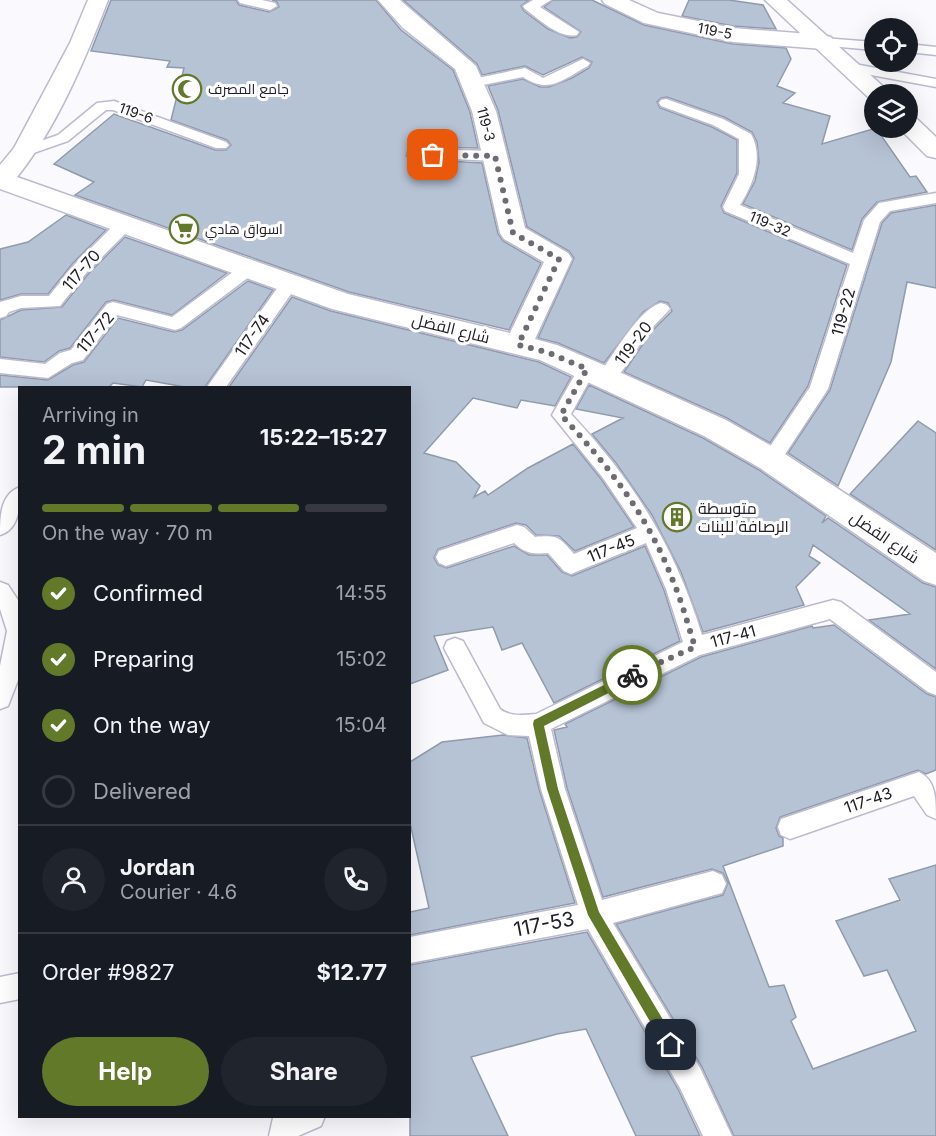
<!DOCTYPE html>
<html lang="en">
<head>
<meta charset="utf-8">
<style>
  :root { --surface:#171b24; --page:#20242c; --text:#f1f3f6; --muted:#9ea1a6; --line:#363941; --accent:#62792a }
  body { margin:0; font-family:Inter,Cairo,sans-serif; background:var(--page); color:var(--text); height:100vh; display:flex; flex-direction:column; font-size:22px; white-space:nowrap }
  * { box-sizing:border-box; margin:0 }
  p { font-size:20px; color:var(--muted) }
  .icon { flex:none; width:33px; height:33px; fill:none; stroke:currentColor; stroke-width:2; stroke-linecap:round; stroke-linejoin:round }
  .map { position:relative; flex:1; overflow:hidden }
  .side { position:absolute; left:18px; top:386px; width:393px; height:732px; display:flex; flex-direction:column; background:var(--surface); border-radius:0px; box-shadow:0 6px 24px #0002 }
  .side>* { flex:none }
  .fabs { position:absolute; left:864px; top:18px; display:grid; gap:12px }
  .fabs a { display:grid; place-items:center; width:54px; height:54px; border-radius:50%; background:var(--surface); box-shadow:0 6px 24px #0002; font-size:30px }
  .pin { position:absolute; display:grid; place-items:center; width:51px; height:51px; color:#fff; margin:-26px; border-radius:12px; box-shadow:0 3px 9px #0006 }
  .courier { position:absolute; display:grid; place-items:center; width:60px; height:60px; margin:-30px; border:4px solid #62792a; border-radius:50%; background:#fff; color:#222; box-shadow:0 2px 8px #0007 }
  .summary em { font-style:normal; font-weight:700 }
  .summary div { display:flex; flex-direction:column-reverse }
  .summary { display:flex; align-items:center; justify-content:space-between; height:102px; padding:0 24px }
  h1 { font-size:39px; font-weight:700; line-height:45px }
  .bar { display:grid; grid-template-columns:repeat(4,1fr); gap:9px 6px; align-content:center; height:72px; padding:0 24px }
  .bar i { height:8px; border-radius:4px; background:var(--line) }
  .bar .selected { background:var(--accent) }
  .bar p { grid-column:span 4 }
  .line { display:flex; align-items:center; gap:15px; padding:0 24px; border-top:2px solid var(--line) }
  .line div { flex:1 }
  .round { display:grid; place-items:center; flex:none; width:63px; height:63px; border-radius:32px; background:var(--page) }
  ol { padding:0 24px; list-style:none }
  li { display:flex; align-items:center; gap:18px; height:66px }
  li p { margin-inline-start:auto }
  li .icon { padding:6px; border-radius:50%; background:var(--accent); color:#fff; stroke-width:4 }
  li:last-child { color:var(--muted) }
  li i { width:33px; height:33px; border:3px solid var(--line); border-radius:50% }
  .cta { display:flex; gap:12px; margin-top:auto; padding:12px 24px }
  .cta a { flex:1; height:69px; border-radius:36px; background:var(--accent); color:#fff; font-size:24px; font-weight:700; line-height:69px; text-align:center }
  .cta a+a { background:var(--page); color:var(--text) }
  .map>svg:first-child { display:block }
  .building { fill:#b6c3d5; stroke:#8f9bac; stroke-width:1.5 }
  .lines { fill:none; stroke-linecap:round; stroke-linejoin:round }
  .service-casing { stroke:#bcbacf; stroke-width:3 }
  .minor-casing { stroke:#bcbacf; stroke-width:3 }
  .tertiary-casing { stroke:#bcbacf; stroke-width:3 }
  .service { fill:#fff; fill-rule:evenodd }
  .minor { fill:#fff; fill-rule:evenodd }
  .tertiary { fill:#fff; fill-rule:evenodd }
  .route { fill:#62792a }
  .done { stroke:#6d6c73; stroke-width:6; stroke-dasharray:0 10.8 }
  .labels { text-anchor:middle; stroke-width:6; stroke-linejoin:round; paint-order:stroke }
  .far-street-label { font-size:14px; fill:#212028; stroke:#fff }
  .far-poi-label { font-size:14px; fill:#212028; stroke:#fff; text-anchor:start }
  .street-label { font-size:16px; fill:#212028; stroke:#fff }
  .poi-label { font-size:16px; fill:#212028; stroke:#fff; text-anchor:start }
  .near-street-label { font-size:20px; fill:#212028; stroke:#fff }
</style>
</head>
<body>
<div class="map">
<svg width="936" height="1136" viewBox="0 0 936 1136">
  <rect width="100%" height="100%" fill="#fafafe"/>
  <path class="building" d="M111,0H236L239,5L269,12L279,7L277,2L272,0H376L401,30L453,70L470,112L478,148L416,147L407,152L406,156L411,159L482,163L498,234L503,241L541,263L509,330L349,292L75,195L94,182L54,164L114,114L215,150H226L231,145L227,140L171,120L184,68L167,67L170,61L91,51Z
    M403,0H529L521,6L524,11L548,29L570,38L577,37L581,32L544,7L553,0H592L644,25L733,44L786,48L791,59L777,86L795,93L783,103L830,116L822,144L876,128L910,177L916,176L927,192L877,202L862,219L852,250L743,204L755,181L759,162L757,142L752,132L724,117L667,97L661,98L657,102L660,108L712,127L737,140V173L721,206L724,213L847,265L808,386L770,443L727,418L624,372L651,332L672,311L668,303L660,301L643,312L604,363L558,343L538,338L574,258L569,251L527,227L498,110L488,86L523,79L540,87H549L572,78L589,68L592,62L582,57L543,75L525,66L482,75L477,64Z
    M689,0H729L763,5L776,29L733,26L682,16Z
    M936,205V288L907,282L891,362L838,486L788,453L830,390L882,223L891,213Z
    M66,215L106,230L73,263L48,294H21L0,300V249L28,242Z
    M125,237L227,273L172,315L114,300L106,302L70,348L59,351L44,362L0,357V320L21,310L62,307L89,273Z
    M248,281L273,290L205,387H185L146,380L142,387L113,383L109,387H0V375L48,380L73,365L84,362L118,318L174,332L182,330Z
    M292,297L331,311L539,362L571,377L555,406L521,400L517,408L473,398L424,453L456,462L480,486L474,497L485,491L488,495L528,468L573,444L601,479L634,527L575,551L559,536L536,535L526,525L516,523L438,549L434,558L438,565L447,568L514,546L529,555H547L562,572L572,576L645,546L664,590L680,641L554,703L522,643L502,650L493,627L434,636L448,670L410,684V387H229Z
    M589,385L703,438L759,470L826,516L822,523L828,518L923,583L936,587V669L869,620L910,614L813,545L809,556L820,563L796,587L804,605L703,632L681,572L652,515L616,463L592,434L623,418L576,409Z
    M918,421L936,433V550L850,494Z
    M834,625L927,694L936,697V770L926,774L918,770L780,817L776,828L779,836L783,838V846L723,866L769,987L784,985L796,1017L791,1021L813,1069L916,1031L887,970L864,976L836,921L900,900L889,879L936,865V1136H734L702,1067L616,924L723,895L728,883L723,873L712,869L603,897L567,788L554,730L567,727L565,724L701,657L812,626L813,628Z
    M503,735L527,738L539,789L575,903L410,935V912L429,908L410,823V762L442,742Z
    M587,932L678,1089L700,1136H636L586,1029L557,1034L471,1057L508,1136H410V965Z"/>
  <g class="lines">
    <g class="service-casing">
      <path id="service" d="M238,0H262L275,3L277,6L270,10L240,3Z
        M533,0H551L540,7L579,32L577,35C559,39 539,19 525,9L523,6Z
        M823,38L874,42V50L818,45L816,42Z
        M908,44L936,47V55L908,52Z
        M583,59L590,63L588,66C563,79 550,95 523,77L473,87L466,83L468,80L525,68L543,78Z
        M849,63L936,79V87L844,70L842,67Z
        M666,99L723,119L751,134C764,157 753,185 740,205L853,253L864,220L879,203L936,193V203L890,211L880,222L828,389L778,465L771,468L764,465L761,460L810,387L850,264L725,211L723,207L739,174V139L713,125L661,106L659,103L661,100Z
        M114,101L226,142L229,145L226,148H216L113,110H106L68,141L25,156L17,151L20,148L58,135L97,103Z
        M416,149L495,151L503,156L495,161L411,157L408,154Z
        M124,220L130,221L132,225L130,229L87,272L60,306L21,308L9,312L6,316L0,318V302L21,296H49L75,264L118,221Z
        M247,264L253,266L255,270L253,274L181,328L175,330L117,315L83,360L72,363L48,378L0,373V359L45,364L60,353L71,350L107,304L113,302L172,317L241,266Z
        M289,278L295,280L298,284L226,387H207L283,280Z
        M661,303L667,305L670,309L649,331L614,383L607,385L600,383L598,378L600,373C614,354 639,309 661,303Z
        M587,362L593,364L596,369L571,414C634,481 675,547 702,635L833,600L841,602L936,672V695L928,692L830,619L700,655L551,729L565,789L602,900L713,871L722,875L726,884L722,893L613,923L700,1068L732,1136H703L680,1088L588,929L410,963V937L578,905L541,789L529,736L508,735L484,723L444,648L447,641L455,638L463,641L500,709C510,717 523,715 536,714L683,642L666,589L646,543L571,574L564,571L548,553C532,554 526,554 514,543L446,566L439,563L436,557L439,551L517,525L524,527L535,537C558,535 559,537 574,554L637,528L603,478L552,415L581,364Z
        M20,487C20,505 20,529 0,535C0,518 0,494 20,487Z
        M0,582L8,585L20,603V675L8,706L0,709V666L7,631L0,609Z
        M919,772C936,780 936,799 936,819L927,815L914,796L790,839L781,835L778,827L781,819Z
        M20,973V999L0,1003V977Z
        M277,1116H325L321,1126L298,1136H269L273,1118Z"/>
    </g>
    <g class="minor-casing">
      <path id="minor" d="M88,0H108C86,58 56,129 17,177L348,294L510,333L544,262L504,239L500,233L472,111L455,69L403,28L378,0H400L476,66L496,111L525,228L568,253L572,259L535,339L557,345L597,362L726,420L782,452L936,553V585L924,581L760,468L704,436L540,360L332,309L0,189V165L14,148L70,43Z
        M602,0H629L658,13L733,28L823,35L831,37L834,42L831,47L823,49L733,42L644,23L605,4Z"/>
    </g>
    <g class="tertiary-casing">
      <path id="tertiary" d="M765,0H787L886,89L889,94H874V100L870,99Z
        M908,116L916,118L936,137V158L927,156L899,128H908Z"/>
    </g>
    <use href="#service" class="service"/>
    <use href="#minor" class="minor"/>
    <use href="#tertiary" class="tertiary"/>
  </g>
  <path class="route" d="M632,671L638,675L636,679L544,726L558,789L599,912L675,1040L677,1045L675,1049L671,1051L666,1049L588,915L547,789L533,724L534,720Z"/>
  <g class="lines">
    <path class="done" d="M433,155L495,156L513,233L559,259L518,345L547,352L587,369L561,415C607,464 649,517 673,581C682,602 688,625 695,647L632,675"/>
  </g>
  <defs>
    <g id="mosque-ring" transform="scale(1.5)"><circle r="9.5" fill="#fff" stroke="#62792a" stroke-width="1.5"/><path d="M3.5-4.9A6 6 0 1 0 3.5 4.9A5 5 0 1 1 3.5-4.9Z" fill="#62792a"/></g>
    <g id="supermarket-ring" transform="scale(1.5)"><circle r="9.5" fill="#fff" stroke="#62792a" stroke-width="1.5"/><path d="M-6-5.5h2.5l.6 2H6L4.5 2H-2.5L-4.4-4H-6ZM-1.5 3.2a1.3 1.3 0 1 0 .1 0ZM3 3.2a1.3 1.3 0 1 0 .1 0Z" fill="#62792a"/></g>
    <g id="building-ring" transform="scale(1.5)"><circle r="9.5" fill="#fff" stroke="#62792a" stroke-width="1.5"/><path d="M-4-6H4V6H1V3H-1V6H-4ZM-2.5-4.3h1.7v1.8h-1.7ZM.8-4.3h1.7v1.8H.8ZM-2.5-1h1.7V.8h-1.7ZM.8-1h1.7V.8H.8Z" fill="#62792a"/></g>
  </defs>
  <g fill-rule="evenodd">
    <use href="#mosque-ring" x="187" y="89"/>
    <use href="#supermarket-ring" x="184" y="229"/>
    <use href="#building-ring" x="677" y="517"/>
  </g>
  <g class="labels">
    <g class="far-street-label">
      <text transform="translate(715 31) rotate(11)" y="5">119-5</text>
      <text transform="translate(136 113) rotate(20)" y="5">119-6</text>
      <text transform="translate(486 124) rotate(75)" y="5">119-3</text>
      <text transform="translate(770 224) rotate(23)" y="5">119-32</text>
    </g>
    <g class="far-poi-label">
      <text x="208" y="94">جامع المصرف</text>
      <text x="205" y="234">اسواق هادي</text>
    </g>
    <g class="street-label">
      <text transform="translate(81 270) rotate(-49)" y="6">117-70</text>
      <text transform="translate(843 312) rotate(-74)" y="6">119-22</text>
      <text transform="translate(451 328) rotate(14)" y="6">شارع الفضل</text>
      <text transform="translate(95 332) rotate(-50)" y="6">117-72</text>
      <text transform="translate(252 335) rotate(-55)" y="6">117-74</text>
      <text transform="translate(633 343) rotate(-53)" y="6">119-20</text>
      <text transform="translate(885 537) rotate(34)" y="6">شارع الفضل</text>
      <text transform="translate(611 548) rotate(-22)" y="6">117-45</text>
      <text transform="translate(733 636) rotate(-15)" y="6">117-41</text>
      <text transform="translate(868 800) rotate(-19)" y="6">117-43</text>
    </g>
    <g class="poi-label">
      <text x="698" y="514">متوسطة<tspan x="698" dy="18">الرصافة للبنات</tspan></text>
    </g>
    <g class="near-street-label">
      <text transform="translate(544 924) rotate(-11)" y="7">117-53</text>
    </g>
  </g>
</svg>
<div class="fabs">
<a><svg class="icon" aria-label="locate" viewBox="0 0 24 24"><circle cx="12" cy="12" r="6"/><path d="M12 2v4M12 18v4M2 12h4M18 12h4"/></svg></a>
<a><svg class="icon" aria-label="layers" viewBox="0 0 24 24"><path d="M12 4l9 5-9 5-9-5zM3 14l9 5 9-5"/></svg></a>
</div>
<div class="pin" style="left:433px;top:155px;background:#ea580c"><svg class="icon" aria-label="bag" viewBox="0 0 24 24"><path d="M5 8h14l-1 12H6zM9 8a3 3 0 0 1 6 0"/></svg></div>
<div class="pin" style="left:671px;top:1045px;background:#1f2937"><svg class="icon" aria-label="home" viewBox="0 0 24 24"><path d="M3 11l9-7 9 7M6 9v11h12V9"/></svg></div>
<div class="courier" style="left:632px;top:675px"><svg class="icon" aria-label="bike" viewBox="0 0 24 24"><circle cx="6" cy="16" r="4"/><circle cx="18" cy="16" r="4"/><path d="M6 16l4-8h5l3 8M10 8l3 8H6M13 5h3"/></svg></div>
<section class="side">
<div class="summary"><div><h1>2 min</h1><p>Arriving in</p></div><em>15:22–15:27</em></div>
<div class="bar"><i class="selected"></i><i class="selected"></i><i class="selected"></i><i></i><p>On the way · 70 m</p></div>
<ol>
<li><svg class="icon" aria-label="check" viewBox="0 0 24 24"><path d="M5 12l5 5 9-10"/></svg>Confirmed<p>14:55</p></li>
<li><svg class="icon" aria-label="check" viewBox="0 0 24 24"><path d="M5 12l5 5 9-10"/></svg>Preparing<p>15:02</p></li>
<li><svg class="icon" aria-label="check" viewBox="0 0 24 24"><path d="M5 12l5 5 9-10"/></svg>On the way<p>15:04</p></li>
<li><i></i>Delivered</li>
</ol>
<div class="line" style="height:108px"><a class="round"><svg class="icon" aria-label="person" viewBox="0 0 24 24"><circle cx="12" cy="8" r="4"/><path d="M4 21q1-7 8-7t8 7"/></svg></a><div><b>Jordan</b><p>Courier · 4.6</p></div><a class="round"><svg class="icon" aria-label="phone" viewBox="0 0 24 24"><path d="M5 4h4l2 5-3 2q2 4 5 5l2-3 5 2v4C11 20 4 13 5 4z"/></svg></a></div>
<div class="line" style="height:78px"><div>Order #9827</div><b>$12.77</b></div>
<div class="cta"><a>Help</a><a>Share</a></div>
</section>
</div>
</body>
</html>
